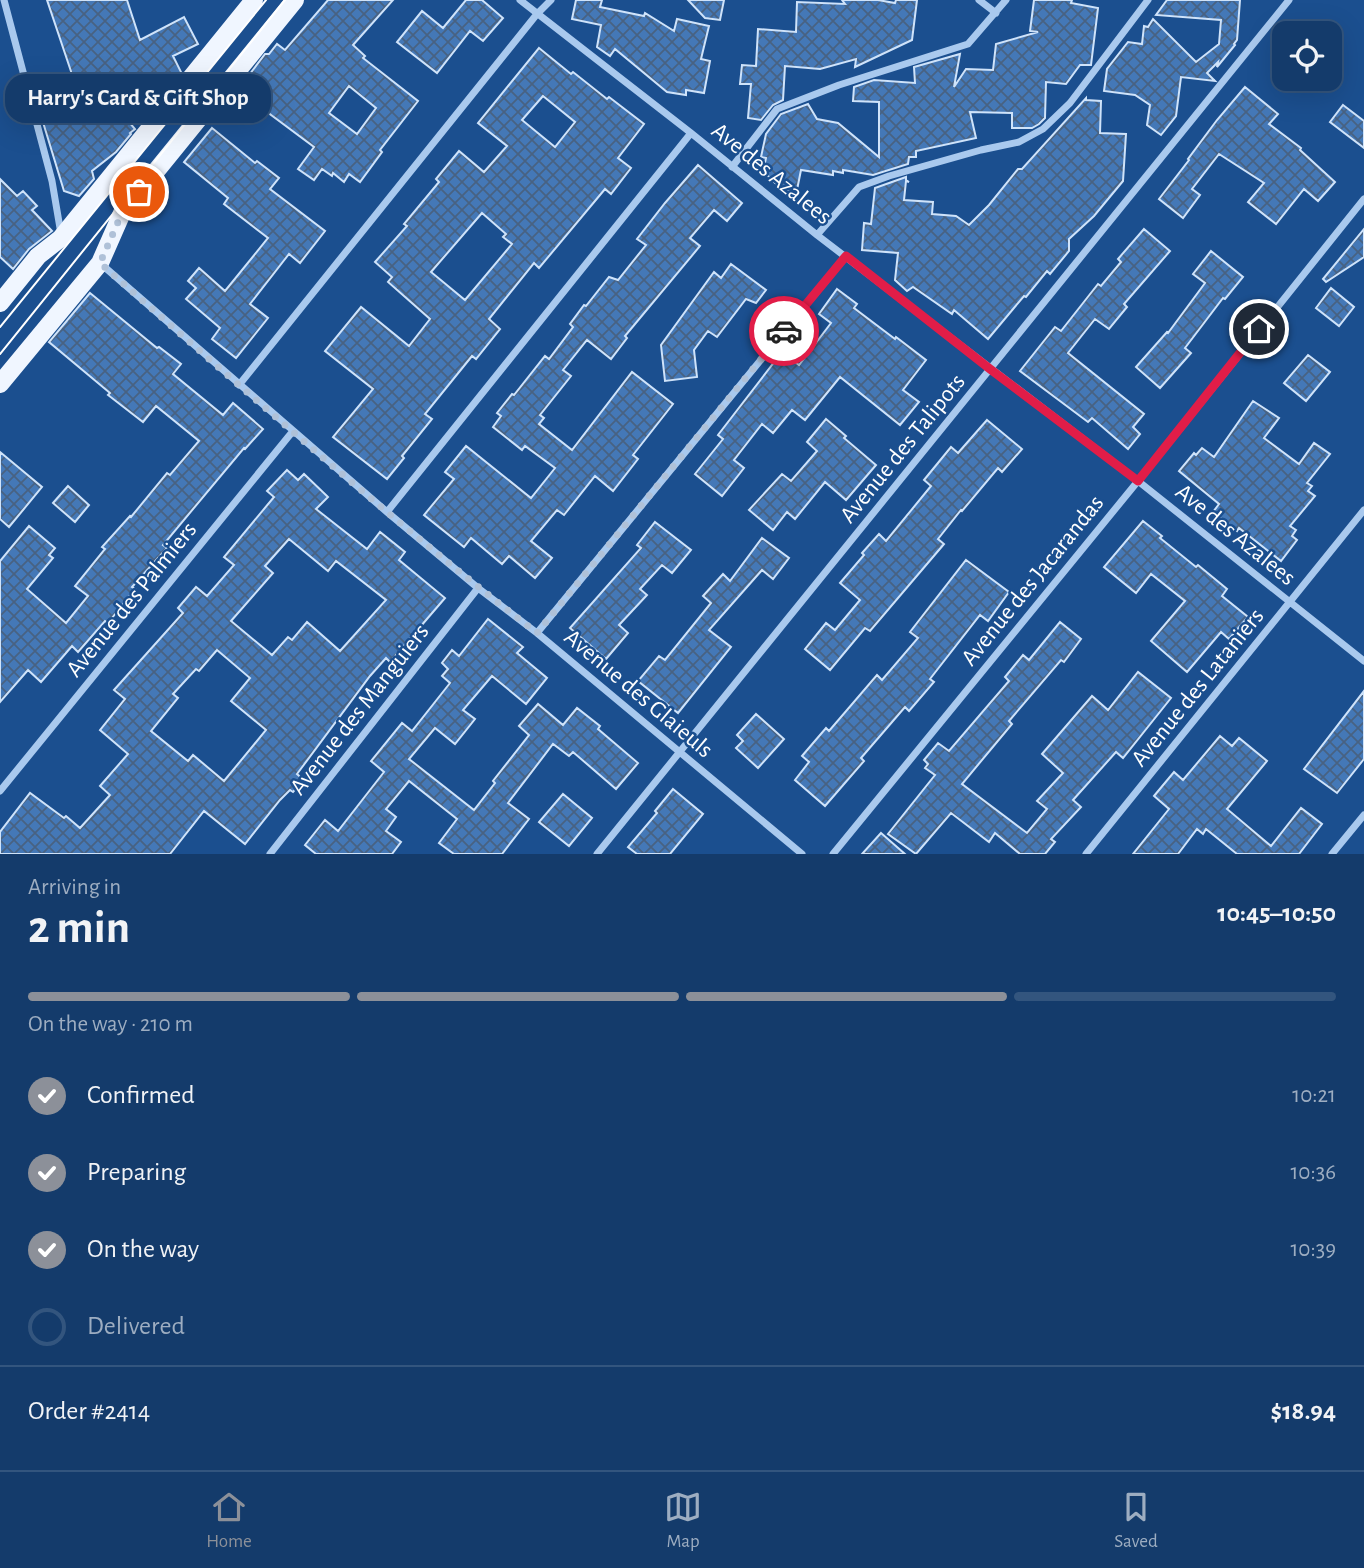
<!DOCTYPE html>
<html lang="en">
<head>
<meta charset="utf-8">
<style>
  :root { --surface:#143b6b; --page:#214673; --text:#f1f3f6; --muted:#9dadc1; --line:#33557e; --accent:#8c9099 }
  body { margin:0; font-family:"Alegreya Sans",sans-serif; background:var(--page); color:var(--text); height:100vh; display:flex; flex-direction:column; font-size:26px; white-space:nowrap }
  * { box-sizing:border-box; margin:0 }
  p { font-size:23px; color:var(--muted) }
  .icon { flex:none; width:38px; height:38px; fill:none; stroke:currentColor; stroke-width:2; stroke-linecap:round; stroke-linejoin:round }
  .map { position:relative; height:854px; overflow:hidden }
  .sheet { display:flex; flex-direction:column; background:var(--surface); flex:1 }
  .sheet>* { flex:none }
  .fabs { position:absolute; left:1272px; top:21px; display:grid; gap:14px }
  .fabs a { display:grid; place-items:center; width:70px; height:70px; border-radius:14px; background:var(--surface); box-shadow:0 7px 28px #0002,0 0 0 2px var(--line); font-size:35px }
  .pin { position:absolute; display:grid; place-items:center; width:60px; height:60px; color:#fff; margin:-30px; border:4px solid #fff; border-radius:50%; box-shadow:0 2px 7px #0007 }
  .courier { position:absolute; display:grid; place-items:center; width:70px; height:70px; margin:-35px; border:5px solid #e11d48; border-radius:50%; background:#fff; color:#222; box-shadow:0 2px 9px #0007 }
  .bubble { position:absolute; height:49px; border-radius:21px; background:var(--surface); box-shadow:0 7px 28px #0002,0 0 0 2px var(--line); font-size:23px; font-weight:700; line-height:49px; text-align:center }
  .headline em { font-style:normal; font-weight:700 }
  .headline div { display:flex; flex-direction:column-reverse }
  .headline { display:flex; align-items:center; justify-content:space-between; height:119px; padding:0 28px }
  h1 { font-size:46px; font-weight:700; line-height:52px }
  .bar { display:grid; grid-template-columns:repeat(4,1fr); gap:10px 7px; align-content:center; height:84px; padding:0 28px }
  .bar i { height:9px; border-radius:5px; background:var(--line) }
  .bar .on { background:var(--accent) }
  .bar p { grid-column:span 4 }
  .line { display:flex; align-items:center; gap:18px; padding:0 28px; border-top:2px solid var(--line) }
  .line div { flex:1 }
  ol { padding:0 28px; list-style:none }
  li { display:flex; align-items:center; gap:21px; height:77px }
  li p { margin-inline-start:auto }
  li .icon { padding:7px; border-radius:50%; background:var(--accent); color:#fff; stroke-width:4 }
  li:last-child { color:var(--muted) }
  li i { width:38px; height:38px; border:4px solid var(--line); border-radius:50% }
  .tab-bar { display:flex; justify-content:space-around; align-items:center; height:98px; border-top:2px solid var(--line); background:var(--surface); font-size:19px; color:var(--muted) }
  .tab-bar a { display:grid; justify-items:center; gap:4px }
  .tab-bar .on { color:var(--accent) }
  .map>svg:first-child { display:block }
  .building { fill:url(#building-cross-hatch); stroke:#cfe3fa; stroke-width:2; fill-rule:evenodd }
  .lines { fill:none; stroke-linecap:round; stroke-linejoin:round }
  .minor { stroke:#a9c9ee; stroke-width:7 }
  .primary { stroke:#f0f6ff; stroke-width:18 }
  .tram { stroke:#fff; stroke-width:2 }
  .done { stroke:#afc1d8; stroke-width:7; stroke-dasharray:0 12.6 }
  .route { stroke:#e11d48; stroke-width:9 }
  .labels { text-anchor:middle; stroke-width:5; stroke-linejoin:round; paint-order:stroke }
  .street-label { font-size:24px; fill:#fff; stroke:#1b4f8f }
</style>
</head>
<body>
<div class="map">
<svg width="1364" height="854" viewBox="0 0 1364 854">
  <defs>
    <pattern id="building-cross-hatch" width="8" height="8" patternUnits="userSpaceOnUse" patternTransform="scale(1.75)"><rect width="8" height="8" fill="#4478b7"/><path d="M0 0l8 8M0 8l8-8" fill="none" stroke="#486282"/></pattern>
  </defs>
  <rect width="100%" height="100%" fill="#1b4f8f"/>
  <path class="building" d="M47,0H127L140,40L184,17L198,44L173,56L181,72L168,88L165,90L159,77L139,104L119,110L135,129L130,133L131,134L116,152L92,171L94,179L79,196L64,191L42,119L83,107Z
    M328,0H393L353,45L365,56L363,58L418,101L380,150L382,152L360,182L349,174L344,182L333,173L332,176L322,169L314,180L298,169L314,147L239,91L246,81V79L265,54H269L277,44L285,50ZM349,86L376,108L357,134L329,113Z
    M466,0H482L503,18L483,41L470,31L437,73L397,42L422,11L443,28Z
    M576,0H602L600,7L644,16L645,13L674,31L677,19L709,26L701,59L710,61L704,93L686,90V95L667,92L615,49L610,56L597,47L601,25L572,19Z
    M688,0H724L720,20L705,18Z
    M842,0H878L895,3L896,0H917L912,40L855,67L856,59L820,69L785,66L783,100L773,105L761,120L748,118L751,84H740L742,65L756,66L758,29L796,32L797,2L845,4Z
    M1034,0H1072L1071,3L1098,8L1091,65H1080L1066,84L1046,82L1045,118L1039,124L1032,128H1012V113L970,112L976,138L916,151V157H909L908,164L873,175L843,170V173L833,171V175L801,170L796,195L775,183L763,171L766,158L761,157L766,134L781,114L808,104L817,119L838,123L879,157V102L853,101L854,87L874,80L915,83L914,67L960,54L954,87L966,69L993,70L996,44L1038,32L1030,31Z
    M1167,0H1240L1237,40L1234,44L1235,45L1217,67L1218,62L1207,73L1215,81L1181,77L1176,116L1161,135L1147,125L1150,105L1135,95L1104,91L1107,69L1128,42L1142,44L1144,26L1148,27L1153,19L1196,62L1219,44L1221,20L1156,15Z
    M539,48L571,74L573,72L607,99L609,97L644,124L618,158L631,168L611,194L605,189L539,268L534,263L489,319L500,329L476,359L472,356L425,414L432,419L402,456L404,458L387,479L333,437L373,389L325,351L361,307L409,346L430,319L388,282L392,277L375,262L407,226L404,224L439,182L436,179L459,151L484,172L507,146L478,123ZM543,96L575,122L555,147L522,120ZM482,213L506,234L503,237L512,244L465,300L431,272Z
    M1245,87L1278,114L1269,124L1301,148L1300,150L1335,182L1318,201L1304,189L1276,224L1248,202L1264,183L1219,154L1192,189L1200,195L1183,218L1159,199L1189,160L1188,159L1217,120Z
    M1086,98V100L1101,101L1100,133L1126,134L1123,181L1094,216L1069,239V251L1050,274L1047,271L1026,297L1024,296L988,339L954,310L952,314L913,287L907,291L895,280L898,253L862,250L864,223L871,224L875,188L906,177V180L909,182L906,181L904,200L933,202L932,214L956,216L969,225L989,205L1018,169H1022Z
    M1343,105L1364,121V148L1330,122Z
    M212,128L255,163L257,161L279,178L270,189L325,231L300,263L289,254L250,304L268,318L236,358L212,339L220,328L186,299L196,288L188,281L199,268L225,291L268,238L224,204L228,198L184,162Z
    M698,165L742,203L727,221L714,210L690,238L700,246L625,336L627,338L611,359L587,340L563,370L571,376L540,415L544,418L539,424L572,450L632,372L673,404L633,455L638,459L613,491L595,476L564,515L557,510L531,541L552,558L535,578L509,556L502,564L471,538L464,547L424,515L454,479L445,472L466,446L531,498L555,468L525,446L522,450L493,427L501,416L497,413L512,394L514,395L545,356L549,359L573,327L570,324L584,305L586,306L609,277L618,280L646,245L637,239L665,203Z
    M0,179L17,196L23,191L37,206L32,210L52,231L29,249L13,269L0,257Z
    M1144,229L1170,251L1124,304L1127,307L1109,329L1095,319L1068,353L1144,414L1133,427L1140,434L1128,449L1092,418L1088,422L1020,371L1055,327L1061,331L1098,284L1101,286L1121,262L1118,259Z
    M1364,229V257L1326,282L1323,279Z
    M1211,251L1243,277L1225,299L1223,298L1185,348L1191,353L1160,388L1136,367L1167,332L1168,333L1205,283L1193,274Z
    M731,264L766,290L756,303L746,299L717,337L708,331L694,350L697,377L665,381L661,345L714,272L721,278Z
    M1331,288L1354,307L1339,326L1316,308Z
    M837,289L857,304L854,308L895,339L896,337L926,360L903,390L919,402L900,425L840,377L805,420L792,410L773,433L762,424L734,460L744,468L722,496L695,474L723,439L718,435L782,352L799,365L831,323L819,314Z
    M90,293L157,348L159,347L181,364L173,374L223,415L233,403L263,429L245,449L244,448L163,545L167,548L132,587L135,589L108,623L105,621L78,652L72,646L41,682L28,670L0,702V561L29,526L55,548L49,555L53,558L27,589L66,623L88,596L75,586L105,549L102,547L130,516L131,517L167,473L170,475L199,441L156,406L143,422L108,395L110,393L49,342Z
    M1308,355L1330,372L1306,401L1284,383Z
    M1253,401L1279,418L1264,438L1299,464L1314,443L1330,454L1307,483L1312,486L1308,491L1315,496L1290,526L1296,530L1292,536L1297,540L1281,561L1239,528L1237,531L1213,512L1219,504L1179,471L1194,453L1196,455L1202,448L1214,457Z
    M826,419L846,436L844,438L876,465L846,500L825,482L795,519L787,512L773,530L749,510L782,474L791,481L817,451L807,442Z
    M987,420L1022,449L1002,472L998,468L962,511L961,510L938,539L944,544L870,631L865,628L830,670L805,649L826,623L835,630L860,600L840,583L864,555L862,553L879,534L886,541L931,486L924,480L951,447L958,453Z
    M0,452L42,487L9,527L0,519Z
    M287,470L298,480L304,474L328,497L316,509L367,549L380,532L405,552L399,560L445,598L390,662L386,658L370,676L297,774L304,780L293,792L290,790L280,800L245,844L204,811L170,854H0V832L30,793L64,818L66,816L80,828L110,795L100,786L128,754L100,730L125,699L114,690L183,613L178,608L196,587L207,596L234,565L224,557L274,497L267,491ZM289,539L328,571L336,561L386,600L340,651L307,622L292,640L288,637L272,655L231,621L273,573L265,566ZM217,650L250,678L231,701L266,730L224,781L193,755L188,761L151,731L178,698L173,694L196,669L199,671Z
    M68,486L89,505L75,522L53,503Z
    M1143,521L1162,536L1160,538L1196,567L1198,565L1227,589L1222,596L1248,617L1229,639L1221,632L1187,672L1151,641L1185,601L1151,574L1136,593L1104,567Z
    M655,522L691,550L672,573L662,565L640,589L647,595L619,625L628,633L606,659L570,628L641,548L637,545Z
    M762,538L789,558L773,579L762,570L709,630L731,647L678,713L638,681L659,656L665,660L711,603L703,596L723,574L730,581Z
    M966,560L1009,592L988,621L980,615L930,679L934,682L909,711L905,707L861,758L864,761L825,806L795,780L809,762L802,756L826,728L829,731L877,675L882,680L918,638L910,632Z
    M488,619L523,647L517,653L547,678L526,704L492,676L463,710L475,719L455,744L435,728L409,759L474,810L495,783L493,781L529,735L519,726L538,704L563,725L577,708L600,726L598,729L638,763L616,789L573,752L569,756L553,744L508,803L529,819L502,854H454L439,843L457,819L409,781L386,809L396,817L386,831L401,842L392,854H316L305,845L325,820L338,831L384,772L371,761L402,723L412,731L450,683L442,676L448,669L442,663L452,650L459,656Z
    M1060,622L1081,639L1064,662L1061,660L1009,721L1012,724L962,784L1027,833L1047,809L1037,801L1063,773L1042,754L1092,696L1108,710L1138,672L1171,698L1123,758L1116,752L1073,800L1081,807L1051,839L1055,842L1045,854H1020L995,833L989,842L951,813L916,854L888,834L935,775L925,768L928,764L924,760L938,743L949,751L1009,681L1005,677L1023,655L1029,660Z
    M1364,691V759L1337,793L1304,769Z
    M756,714L784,739L758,768L736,748L743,741L737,735Z
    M1220,736L1232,746L1239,738L1267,761L1227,809L1271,846L1301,808L1322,824L1299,854H1237L1206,829L1203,834L1197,829L1178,854H1133L1169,809L1154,796L1174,772L1183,780Z
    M673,789L703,814L670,854H637L628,847L657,813L655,811Z
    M563,794L592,818L569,846L539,822Z
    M881,833L905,854H862Z"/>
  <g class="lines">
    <path class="minor" d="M4,0L52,181L61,234
      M520,0L691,133L817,235L1138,481L1364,661
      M979,0L996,13
      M732,167L777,109L839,85L968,44L1006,0
      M817,235L859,187L889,176L981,150L1019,142L1043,129L1070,103L1148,0
      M101,264L387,512L478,588L537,633L802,854
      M239,385L537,14L551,0
      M387,512L691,133
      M537,633L846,256
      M0,791L293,431
      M270,854L478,588
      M597,854L1289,0
      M833,854L1138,481L1364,199
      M1086,854L1364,510
      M1332,854L1364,815"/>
    <path class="primary" d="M0,303L38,256L61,238L254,0
      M0,384L100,263L122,213L295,0"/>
    <path class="tram" d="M0,327L266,0
      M0,354L285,0"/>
  </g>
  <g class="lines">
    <path class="done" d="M139,192L122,213L100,263C243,389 386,516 537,633L784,331"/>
    <path class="route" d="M784,331L846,256L990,369L1138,481L1259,329"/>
  </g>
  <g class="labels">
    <g class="street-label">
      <text transform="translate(772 173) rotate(39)" y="8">Ave des Azalees</text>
      <text transform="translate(902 448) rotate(-51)" y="8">Avenue des Talipots</text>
      <text transform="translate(1236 534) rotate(39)" y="8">Ave des Azalees</text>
      <text transform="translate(1032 580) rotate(-51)" y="8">Avenue des Jacarandas</text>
      <text transform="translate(131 599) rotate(-51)" y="8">Avenue des Palmiers</text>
      <text transform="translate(1197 687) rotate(-51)" y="8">Avenue des Lataniers</text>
      <text transform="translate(639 693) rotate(40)" y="8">Avenue des Glaieuls</text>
      <text transform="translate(359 709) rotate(-52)" y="8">Avenue des Manguiers</text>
    </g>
  </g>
</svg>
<div class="fabs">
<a><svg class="icon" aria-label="locate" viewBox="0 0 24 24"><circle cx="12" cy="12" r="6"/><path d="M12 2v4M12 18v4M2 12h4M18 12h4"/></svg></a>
</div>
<div class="pin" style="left:139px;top:192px;background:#ea580c"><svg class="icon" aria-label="bag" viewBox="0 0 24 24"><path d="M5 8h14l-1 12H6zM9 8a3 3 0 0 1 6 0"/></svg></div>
<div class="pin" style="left:1259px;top:329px;background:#1f2937"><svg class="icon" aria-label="home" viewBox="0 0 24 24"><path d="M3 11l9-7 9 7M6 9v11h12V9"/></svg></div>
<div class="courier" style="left:784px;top:331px"><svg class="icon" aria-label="car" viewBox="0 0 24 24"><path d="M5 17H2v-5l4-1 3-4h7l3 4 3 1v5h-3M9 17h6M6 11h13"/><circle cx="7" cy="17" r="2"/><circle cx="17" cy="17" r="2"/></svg></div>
<div class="bubble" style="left:5px;top:74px;width:266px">Harry's Card &amp; Gift Shop</div>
</div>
<section class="sheet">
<div class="headline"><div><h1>2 min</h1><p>Arriving in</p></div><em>10:45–10:50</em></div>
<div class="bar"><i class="on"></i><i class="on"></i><i class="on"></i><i></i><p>On the way · 210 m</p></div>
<ol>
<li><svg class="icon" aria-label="check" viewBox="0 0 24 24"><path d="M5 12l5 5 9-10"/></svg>Confirmed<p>10:21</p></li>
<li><svg class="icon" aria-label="check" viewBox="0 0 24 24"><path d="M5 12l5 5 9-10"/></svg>Preparing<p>10:36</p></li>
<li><svg class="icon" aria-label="check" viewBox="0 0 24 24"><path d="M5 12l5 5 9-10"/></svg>On the way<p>10:39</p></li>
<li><i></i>Delivered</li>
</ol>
<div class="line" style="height:91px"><div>Order #2414</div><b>$18.94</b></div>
</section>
<nav class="tab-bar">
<a class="on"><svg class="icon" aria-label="home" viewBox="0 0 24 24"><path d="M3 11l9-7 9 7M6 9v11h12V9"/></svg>Home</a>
<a><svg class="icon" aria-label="map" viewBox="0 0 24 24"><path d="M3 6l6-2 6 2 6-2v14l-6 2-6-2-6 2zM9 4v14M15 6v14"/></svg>Map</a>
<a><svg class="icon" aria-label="saved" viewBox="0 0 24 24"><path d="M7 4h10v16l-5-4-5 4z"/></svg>Saved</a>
</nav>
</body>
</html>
